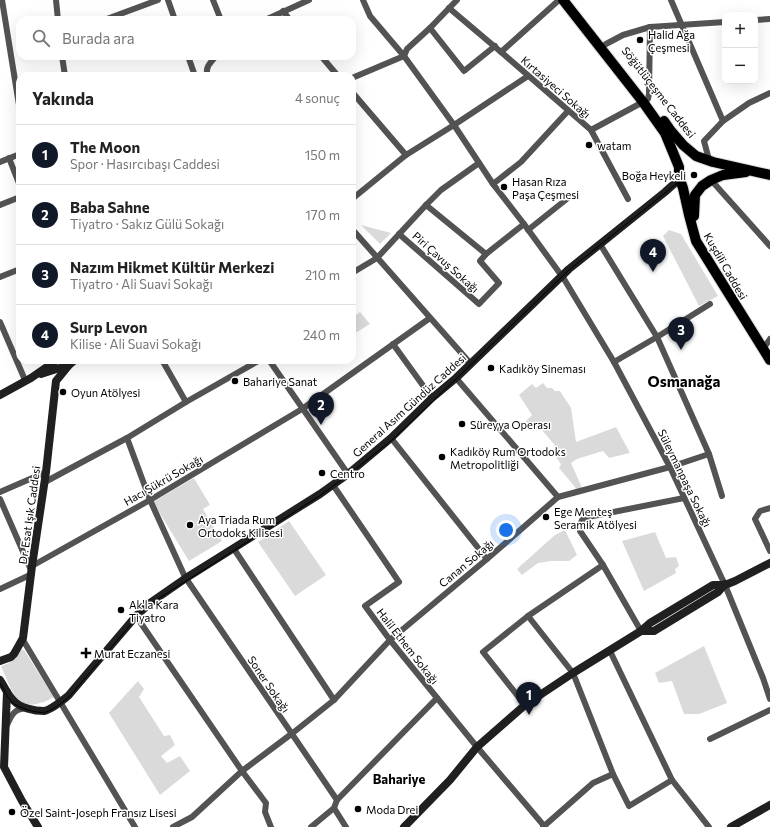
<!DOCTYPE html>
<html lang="tr">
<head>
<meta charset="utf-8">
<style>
	:root { --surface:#fff; --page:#f2f2f2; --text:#222; --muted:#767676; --line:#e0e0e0; --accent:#111827 }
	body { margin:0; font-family:Commissioner,sans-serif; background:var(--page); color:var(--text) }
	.controls { position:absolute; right:12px; top:12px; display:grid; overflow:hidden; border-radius:8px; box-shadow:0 4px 16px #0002 }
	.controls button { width:36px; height:36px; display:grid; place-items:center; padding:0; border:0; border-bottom:1px solid var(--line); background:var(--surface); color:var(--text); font:20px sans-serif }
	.you { position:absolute; left:506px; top:530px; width:14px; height:14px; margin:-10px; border:3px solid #fff; border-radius:50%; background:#1a73e8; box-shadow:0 0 0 6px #1a73e833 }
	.badge { display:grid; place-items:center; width:26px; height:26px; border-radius:50%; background:var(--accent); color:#fff; font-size:13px; font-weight:700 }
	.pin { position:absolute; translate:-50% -33px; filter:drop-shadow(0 1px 2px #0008) }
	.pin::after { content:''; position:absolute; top:21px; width:14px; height:12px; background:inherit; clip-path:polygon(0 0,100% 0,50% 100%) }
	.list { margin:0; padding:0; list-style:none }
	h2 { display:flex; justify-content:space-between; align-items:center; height:52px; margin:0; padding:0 16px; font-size:17px }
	h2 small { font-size:13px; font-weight:400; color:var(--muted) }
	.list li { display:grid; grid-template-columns:26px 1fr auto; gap:12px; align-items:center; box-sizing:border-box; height:60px; padding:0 16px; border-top:1px solid var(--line) }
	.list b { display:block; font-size:15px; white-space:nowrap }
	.list p { margin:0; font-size:13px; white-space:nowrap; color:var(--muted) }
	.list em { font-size:13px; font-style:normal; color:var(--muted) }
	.icon { flex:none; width:22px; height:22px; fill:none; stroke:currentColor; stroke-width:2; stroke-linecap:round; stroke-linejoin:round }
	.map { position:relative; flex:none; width:770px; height:827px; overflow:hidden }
	.search { position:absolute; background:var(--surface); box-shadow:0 4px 16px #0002; left:16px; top:16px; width:340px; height:44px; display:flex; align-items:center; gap:10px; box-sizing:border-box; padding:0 14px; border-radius:12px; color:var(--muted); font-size:15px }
	.panel { position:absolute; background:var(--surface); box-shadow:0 4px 16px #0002; left:16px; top:72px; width:340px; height:292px; border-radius:12px }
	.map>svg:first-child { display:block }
</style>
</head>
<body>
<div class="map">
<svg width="770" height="827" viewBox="0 0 770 827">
	<rect width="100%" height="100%" fill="#fff"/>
	<g fill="#dadada">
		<polygon points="361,225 391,233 380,244"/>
		<polygon points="669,230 681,234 718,296 699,306 663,236"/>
		<polygon points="360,312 370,324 352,335 352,318"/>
		<polygon points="543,383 547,388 552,388 555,391 560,391 571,408 576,442 616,427 630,453 609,458 603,451 577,459 571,463 583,490 576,492 575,487 559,468 561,464 554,454 557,452 554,444 540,428 534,431 526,421 532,415 519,395 532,384 536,388"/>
		<polygon points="194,478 210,505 203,509 222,541 189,561 153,502"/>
		<polygon points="289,521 326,575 295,596 258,542"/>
		<polygon points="565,530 577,555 569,561 551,561 538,563 522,575 517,569 555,535"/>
		<polygon points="655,532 666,558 676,557 679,566 675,569 676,573 644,591 622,541"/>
		<polygon points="704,646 727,703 699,714 684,714 672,681 659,683 655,673"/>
		<path d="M20,650H24L54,697C44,703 25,710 16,698C11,691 5,675 1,666L9,663Z"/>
		<polygon points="138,681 144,689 139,697 164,736 170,735 175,745 161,756 167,763 180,756 190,771 160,795 109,713"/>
	</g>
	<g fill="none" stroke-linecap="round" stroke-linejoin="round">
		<defs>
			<g id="primary">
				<polyline points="563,0 643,102 665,133 679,167 679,177 683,188 689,215 696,241 770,360"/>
				<polyline points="664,121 671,131 683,145 696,156 713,162 770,175"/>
				<polyline points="694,216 695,195 702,186 711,180 723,175 746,172"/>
			</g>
		</defs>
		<use href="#primary" stroke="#dbdbdb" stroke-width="12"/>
		<g stroke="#535353" stroke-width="6">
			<polyline points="2,0 20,111"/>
			<polyline points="56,0 58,20"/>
			<polyline points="168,0 175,20"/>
			<polyline points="213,0 221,20"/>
			<polyline points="363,0 370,16 404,56 454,125 493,184 524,224 564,279 614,362 670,467 725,585 763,678 770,699"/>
			<polyline points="671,0 723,121"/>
			<polyline points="449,8 501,52 591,130 628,199"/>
			<polyline points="283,11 290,20"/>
			<polyline points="104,20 158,0"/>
			<polyline points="265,20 309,0"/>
			<polyline points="755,20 770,19"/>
			<polyline points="430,28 464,71 495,46"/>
			<polyline points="606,44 623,35 650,27 725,22"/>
			<polyline points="501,52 559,0"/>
			<polyline points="62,56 65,76"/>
			<polyline points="188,56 195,76"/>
			<polyline points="321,56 338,76"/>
			<path d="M208,76C204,68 211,62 216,56"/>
			<polyline points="352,78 404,56 407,49 430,28 457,0"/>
			<polyline points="352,92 406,155"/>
			<polyline points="648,99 649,94 650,27"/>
			<polyline points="591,130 643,102"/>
			<polyline points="708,156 704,141 723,121 749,103 770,93"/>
			<polyline points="9,158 20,186"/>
			<polyline points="0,162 20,154"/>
			<polyline points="711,180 770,246"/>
			<polyline points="493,184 521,162 568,111"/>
			<polyline points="352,199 406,155 454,125 528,76"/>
			<polyline points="0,205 20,197"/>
			<polyline points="426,205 486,254"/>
			<polyline points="352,229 471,364"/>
			<polyline points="528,230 568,198"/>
			<polyline points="399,234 479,304 499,283 480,261 486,254 524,224"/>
			<polyline points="600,244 657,337 709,454 722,496"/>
			<polyline points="352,273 377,258 426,205 441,190 479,163"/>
			<polyline points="0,277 20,269"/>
			<polyline points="0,322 25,380"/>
			<polyline points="393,344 432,398"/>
			<polyline points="763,349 770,339"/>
			<polyline points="162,360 186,402"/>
			<polyline points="269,360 348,474"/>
			<polyline points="614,362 657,337 710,304"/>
			<polyline points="456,378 558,497"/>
			<polyline points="127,438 150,500 185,577 337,800"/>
			<polyline points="391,438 487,559"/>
			<polyline points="45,482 127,438 186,402 260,360"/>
			<polyline points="333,485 399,582 365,606 390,640 477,747 545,827"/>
			<polyline points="0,492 46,472"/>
			<polyline points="0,499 31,570"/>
			<polyline points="770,508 760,511 755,519 770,551"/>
			<polyline points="234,549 334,700"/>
			<polyline points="32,566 150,500 302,409 430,318"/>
			<polyline points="0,589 32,574"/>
			<polyline points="136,616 242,771 266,803 265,812 271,827"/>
			<polyline points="528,616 573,673 613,774 629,806 672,780"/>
			<polyline points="641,631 603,565 580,531 580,525 582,520 588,517 684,498"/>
			<polyline points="23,640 135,827"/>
			<polyline points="610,651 672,780 709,827"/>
			<polyline points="525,705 483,652 528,616 603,565"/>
			<path d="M7,725C12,714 14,709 27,708"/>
			<polyline points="710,739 770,710"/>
			<polyline points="334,808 346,827"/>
			<polyline points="173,827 192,817 242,771 294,732 334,700 390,640 487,559 558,497 670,467 709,454"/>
			<polyline points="311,827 334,808 337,800 437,698"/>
			<polyline points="543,827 593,783 613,774"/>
		</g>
		<g stroke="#202020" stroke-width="8">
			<polyline points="41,374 69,365 75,360"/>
			<polyline points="0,395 31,378 57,360"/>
			<polyline points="641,631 654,631 718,592 725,584"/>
			<polyline points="0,661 11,657 14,654 23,638 32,566 46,472 56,381 69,365"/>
			<path d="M0,680C5,687 7,695 14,701C20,708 35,711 44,711C51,710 63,700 68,696L136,616L150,603L186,578L320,494L348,474L391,438L432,398L456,378L569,269L665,192L675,183L679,177"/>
			<polyline points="7,692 4,767 22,801 38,827"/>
			<polyline points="404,827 450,780 477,747 525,705 573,673 641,631 650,623 713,585 725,585 735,581 770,563"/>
			<polyline points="731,827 770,805"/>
		</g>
		<use href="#primary" stroke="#000" stroke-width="10"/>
		<path stroke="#000" stroke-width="1" d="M0,683C4,689 6,696 11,701C17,708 38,714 46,712C55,709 63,702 70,696L137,617L150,604L321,495L348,475L392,440L457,378L569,270L676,184L681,177C682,144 636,91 615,65C598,43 581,22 564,0"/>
	</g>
	<g fill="#000" stroke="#fff" stroke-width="1.5">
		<circle cx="640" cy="40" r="4"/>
		<circle cx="589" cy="145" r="4"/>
		<circle cx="694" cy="175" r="4"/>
		<circle cx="504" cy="187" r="4"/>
		<circle cx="491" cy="368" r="4"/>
		<circle cx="235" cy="381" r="4"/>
		<circle cx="63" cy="392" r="4"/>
		<circle cx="462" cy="424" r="4"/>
		<circle cx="442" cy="457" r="4"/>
		<circle cx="322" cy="473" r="4"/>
		<circle cx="546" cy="517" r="4"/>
		<circle cx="190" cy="525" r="4"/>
		<circle cx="121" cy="610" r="4"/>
		<path d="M84 647h4v4h4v4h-4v4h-4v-4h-4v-4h4z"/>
		<circle cx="358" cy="809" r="4"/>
		<circle cx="12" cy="812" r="4"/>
	</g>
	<g text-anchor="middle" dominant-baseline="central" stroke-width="3" stroke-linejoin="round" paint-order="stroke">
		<g font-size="11" fill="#000" stroke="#fff" text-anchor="start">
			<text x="648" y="34">Halid Ağa<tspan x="648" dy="13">Çeşmesi</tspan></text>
			<text x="597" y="145">watam</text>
			<text x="686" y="175" text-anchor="end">Boğa Heykeli</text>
			<text x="512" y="181">Hasan Rıza<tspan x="512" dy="13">Paşa Çeşmesi</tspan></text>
			<text x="499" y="368">Kadıköy Sineması</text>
			<text x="243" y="381">Bahariye Sanat</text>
			<text x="71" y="392">Oyun Atölyesi</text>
			<text x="470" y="424">Süreyya Operası</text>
			<text x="450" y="451">Kadıköy Rum Ortodoks<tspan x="450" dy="13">Metropolitliği</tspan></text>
			<text x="330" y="473">Centro</text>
			<text x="554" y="511">Ege Menteş<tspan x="554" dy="13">Seramik Atölyesi</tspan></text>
			<text x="198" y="519">Aya Triada Rum<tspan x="198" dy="13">Ortodoks Kilisesi</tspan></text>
			<text x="129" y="604">Ak'la Kara<tspan x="129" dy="13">Tiyatro</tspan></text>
			<text x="94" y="653">Murat Eczanesi</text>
			<text x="366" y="809">Moda Drei</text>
			<text x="20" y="812">Özel Saint-Joseph Fransız Lisesi</text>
		</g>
		<g font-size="11" fill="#000" stroke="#fff">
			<text transform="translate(556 87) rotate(41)">Kırtasiyeci Sokağı</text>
			<text transform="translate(659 92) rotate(52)">Söğütlüçeşme Caddesi</text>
			<text transform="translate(446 262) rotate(42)">Piri Çavuş Sokağı</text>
			<text transform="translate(726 266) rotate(60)">Kuşdili Caddesi</text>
			<text transform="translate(409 405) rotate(-42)">General Asım Gündüz Caddesi</text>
			<text transform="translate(685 478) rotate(64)">Süleymanpaşa Sokağı</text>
			<text transform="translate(163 480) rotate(-30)">Hacı Şükrü Sokağı</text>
			<text transform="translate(29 515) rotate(-82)">Dr. Esat Işık Caddesi</text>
			<text transform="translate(466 563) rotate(-40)">Canan Sokağı</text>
			<text transform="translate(408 646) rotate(52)">Halil Ethem Sokağı</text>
			<text transform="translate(269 684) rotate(56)">Soner Sokağı</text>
		</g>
		<g font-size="13" font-weight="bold" fill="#000" stroke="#fff">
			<text x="399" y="779">Bahariye</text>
		</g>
		<g font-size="15" font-weight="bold" fill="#000" stroke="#fff">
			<text x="684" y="381">Osmanağa</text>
		</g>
	</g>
</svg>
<div class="controls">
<button>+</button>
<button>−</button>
</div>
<div class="you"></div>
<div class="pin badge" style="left:529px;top:715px">1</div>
<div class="pin badge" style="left:321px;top:425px">2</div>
<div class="pin badge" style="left:681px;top:350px">3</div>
<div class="pin badge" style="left:653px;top:272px">4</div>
<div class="search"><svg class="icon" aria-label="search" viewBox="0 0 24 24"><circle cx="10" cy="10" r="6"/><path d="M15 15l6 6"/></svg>Burada ara</div>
<section class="panel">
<h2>Yakında<small>4 sonuç</small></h2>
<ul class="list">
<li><span class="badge">1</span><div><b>The Moon</b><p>Spor · Hasırcıbaşı Caddesi</p></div><em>150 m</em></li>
<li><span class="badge">2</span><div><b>Baba Sahne</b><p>Tiyatro · Sakız Gülü Sokağı</p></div><em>170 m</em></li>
<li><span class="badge">3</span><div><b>Nazım Hikmet Kültür Merkezi</b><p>Tiyatro · Ali Suavi Sokağı</p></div><em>210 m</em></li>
<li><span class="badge">4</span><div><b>Surp Levon</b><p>Kilise · Ali Suavi Sokağı</p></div><em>240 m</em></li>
</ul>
</section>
</div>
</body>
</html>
